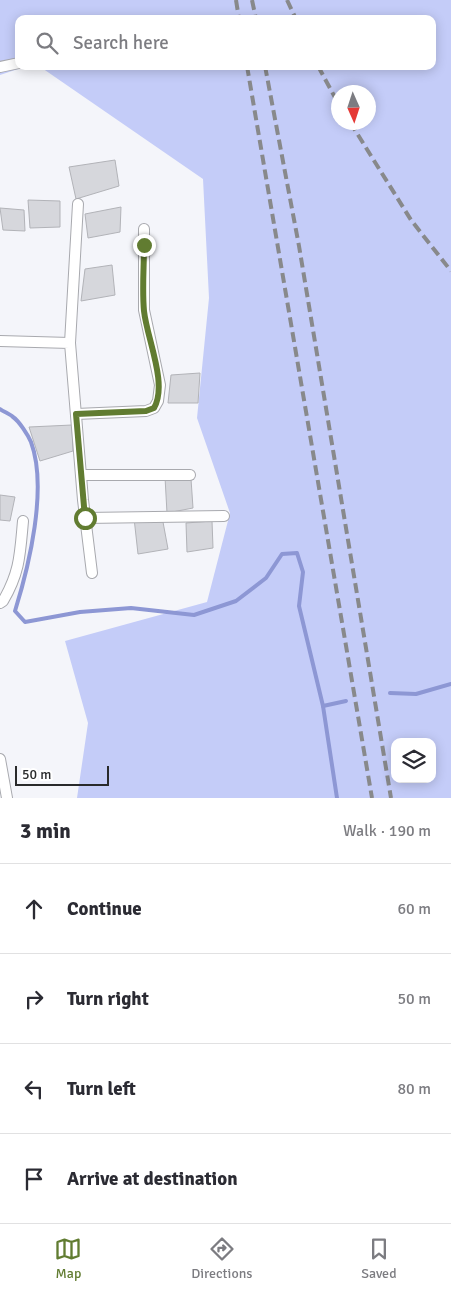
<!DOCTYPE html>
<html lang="en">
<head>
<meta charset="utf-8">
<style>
	:root { --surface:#fff; --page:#f7f7f7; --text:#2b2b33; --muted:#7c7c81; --line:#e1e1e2; --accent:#617c31 }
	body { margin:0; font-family:Signika,sans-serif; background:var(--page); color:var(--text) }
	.controls { position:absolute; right:15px; bottom:15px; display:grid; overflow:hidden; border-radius:10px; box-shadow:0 2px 12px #0003 }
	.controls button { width:45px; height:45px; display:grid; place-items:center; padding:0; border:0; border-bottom:1px solid var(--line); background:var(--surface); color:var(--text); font:25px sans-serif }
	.compass { position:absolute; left:331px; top:85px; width:45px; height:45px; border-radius:50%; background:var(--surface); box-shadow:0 2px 12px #0003; rotate:177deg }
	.scale { position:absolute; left:15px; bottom:12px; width:94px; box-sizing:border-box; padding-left:5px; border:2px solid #292a2b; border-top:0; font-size:14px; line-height:18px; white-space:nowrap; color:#292a2b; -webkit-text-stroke:4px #fff; paint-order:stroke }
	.stop { position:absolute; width:15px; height:15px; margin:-11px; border:4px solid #617c31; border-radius:50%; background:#fff }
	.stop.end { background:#617c31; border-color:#fff; box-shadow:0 1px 5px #0008 }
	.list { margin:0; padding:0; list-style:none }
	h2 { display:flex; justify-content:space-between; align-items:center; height:65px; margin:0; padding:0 20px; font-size:21px }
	h2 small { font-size:16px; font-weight:400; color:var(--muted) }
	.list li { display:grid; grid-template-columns:32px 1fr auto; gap:15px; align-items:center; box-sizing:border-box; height:90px; padding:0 20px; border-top:1px solid var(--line) }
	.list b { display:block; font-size:19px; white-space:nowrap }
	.list em { font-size:16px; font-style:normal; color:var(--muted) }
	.icon { flex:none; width:28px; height:28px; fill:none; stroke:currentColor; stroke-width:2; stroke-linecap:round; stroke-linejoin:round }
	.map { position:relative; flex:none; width:451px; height:798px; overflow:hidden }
	.search { position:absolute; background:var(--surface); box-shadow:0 2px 12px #0003; left:15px; right:15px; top:15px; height:55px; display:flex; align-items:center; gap:12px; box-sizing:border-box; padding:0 18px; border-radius:10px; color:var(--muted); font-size:19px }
	.sheet { height:425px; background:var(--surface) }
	nav { display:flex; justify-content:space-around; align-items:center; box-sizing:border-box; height:70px; border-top:1px solid var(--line); background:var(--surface); font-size:14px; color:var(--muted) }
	nav a { display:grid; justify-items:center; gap:2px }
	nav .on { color:var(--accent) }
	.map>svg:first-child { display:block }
</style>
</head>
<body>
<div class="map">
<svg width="451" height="798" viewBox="0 0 451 798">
	<rect width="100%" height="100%" fill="#f4f5fa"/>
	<path fill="#c4ccf8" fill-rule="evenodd" d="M0,0H451V798H77L88,723L65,641L207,602L230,513L197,418L209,298L203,179L39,66H432V19H19V66H27L0,75ZM338,92H368V122H338ZM395,742H432V779H395Z"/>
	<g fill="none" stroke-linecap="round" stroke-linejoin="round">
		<g stroke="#8d97d4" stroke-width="4">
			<path d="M0,409C4,412 10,414 13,417C19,421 28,435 31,442C48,488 29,566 15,611L25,622L80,612L131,608L194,615L236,601L266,578L282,554L297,553L303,572L299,606L323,706L337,798"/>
			<polyline points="390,693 416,694 451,684"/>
			<polyline points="323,706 346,701"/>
		</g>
	</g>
	<g fill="#d6d7dc" stroke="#b2b3b8">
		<polygon points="115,160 119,186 76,199 69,167"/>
		<polygon points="28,200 60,201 60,227 30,228"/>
		<polygon points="121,207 120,232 88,238 85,214"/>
		<polygon points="0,208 24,210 25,231 3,230"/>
		<polygon points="112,265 115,295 81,301 85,269"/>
		<polygon points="200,373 198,403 168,403 171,375"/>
		<polygon points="72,425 73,451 40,461 29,427"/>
		<polygon points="165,477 191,479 193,508 167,513"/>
		<polygon points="0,495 15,497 10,521 0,520"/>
		<polygon points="134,518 163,522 168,549 138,554"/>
		<polygon points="212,521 213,548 187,552 186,523"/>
	</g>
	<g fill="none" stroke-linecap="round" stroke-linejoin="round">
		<defs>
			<g id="minor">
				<polyline points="0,67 19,63"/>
				<polyline points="0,341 70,343 83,500 92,573"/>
				<polyline points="70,343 78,204"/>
				<polyline points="76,414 146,411 154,408 158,401 160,385 144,310 144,229"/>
				<polyline points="81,475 190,475"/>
				<polyline points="85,518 224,516"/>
				<path d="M0,603L3,601C20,572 20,554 23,521"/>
				<polyline points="0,759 7,798"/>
			</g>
		</defs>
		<use href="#minor" stroke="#a8a9ae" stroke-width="12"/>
		<use href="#minor" stroke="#fff" stroke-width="10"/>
		<g stroke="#88898b" stroke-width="4" stroke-dasharray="10 5" stroke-linecap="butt">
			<polyline points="236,0 239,19"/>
			<polyline points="252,0 256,19"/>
			<polyline points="287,0 296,19"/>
			<polyline points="247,66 372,798"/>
			<polyline points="265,66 299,246 391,798"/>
			<polyline points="318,66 338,103"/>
			<polyline points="350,122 411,220 451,271"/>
		</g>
	</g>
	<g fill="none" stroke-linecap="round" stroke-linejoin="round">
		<path stroke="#617c31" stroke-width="6" d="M85,518L76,414L146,411L154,408C168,384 147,339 144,311C142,290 144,267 144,245"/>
	</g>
</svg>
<div class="controls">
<button><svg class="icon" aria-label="layers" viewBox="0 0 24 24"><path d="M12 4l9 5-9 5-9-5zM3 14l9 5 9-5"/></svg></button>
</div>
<svg class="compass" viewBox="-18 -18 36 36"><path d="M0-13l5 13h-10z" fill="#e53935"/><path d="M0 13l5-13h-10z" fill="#7c7c81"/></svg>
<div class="scale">50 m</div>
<div class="stop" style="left:85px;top:518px"></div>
<div class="stop end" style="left:144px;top:245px"></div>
<div class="search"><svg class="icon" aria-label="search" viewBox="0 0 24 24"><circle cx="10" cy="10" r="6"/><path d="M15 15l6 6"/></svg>Search here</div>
</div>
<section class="sheet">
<h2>3 min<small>Walk · 190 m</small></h2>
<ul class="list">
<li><svg class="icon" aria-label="ahead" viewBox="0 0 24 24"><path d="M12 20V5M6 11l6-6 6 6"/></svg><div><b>Continue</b></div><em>60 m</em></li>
<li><svg class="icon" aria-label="right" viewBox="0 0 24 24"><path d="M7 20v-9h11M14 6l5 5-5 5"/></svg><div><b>Turn right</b></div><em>50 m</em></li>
<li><svg class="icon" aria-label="left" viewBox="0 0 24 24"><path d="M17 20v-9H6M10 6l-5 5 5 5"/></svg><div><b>Turn left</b></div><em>80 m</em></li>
<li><svg class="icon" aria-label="arrive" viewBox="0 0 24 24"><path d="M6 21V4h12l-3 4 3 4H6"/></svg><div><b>Arrive at destination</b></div></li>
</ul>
</section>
<nav>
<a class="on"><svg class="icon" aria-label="map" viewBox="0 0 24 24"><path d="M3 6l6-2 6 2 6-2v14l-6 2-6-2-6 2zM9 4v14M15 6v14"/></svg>Map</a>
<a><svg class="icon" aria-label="directions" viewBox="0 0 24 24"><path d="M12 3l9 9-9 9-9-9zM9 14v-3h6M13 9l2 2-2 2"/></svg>Directions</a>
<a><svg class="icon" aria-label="saved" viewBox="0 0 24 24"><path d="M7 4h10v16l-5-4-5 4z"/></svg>Saved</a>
</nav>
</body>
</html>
